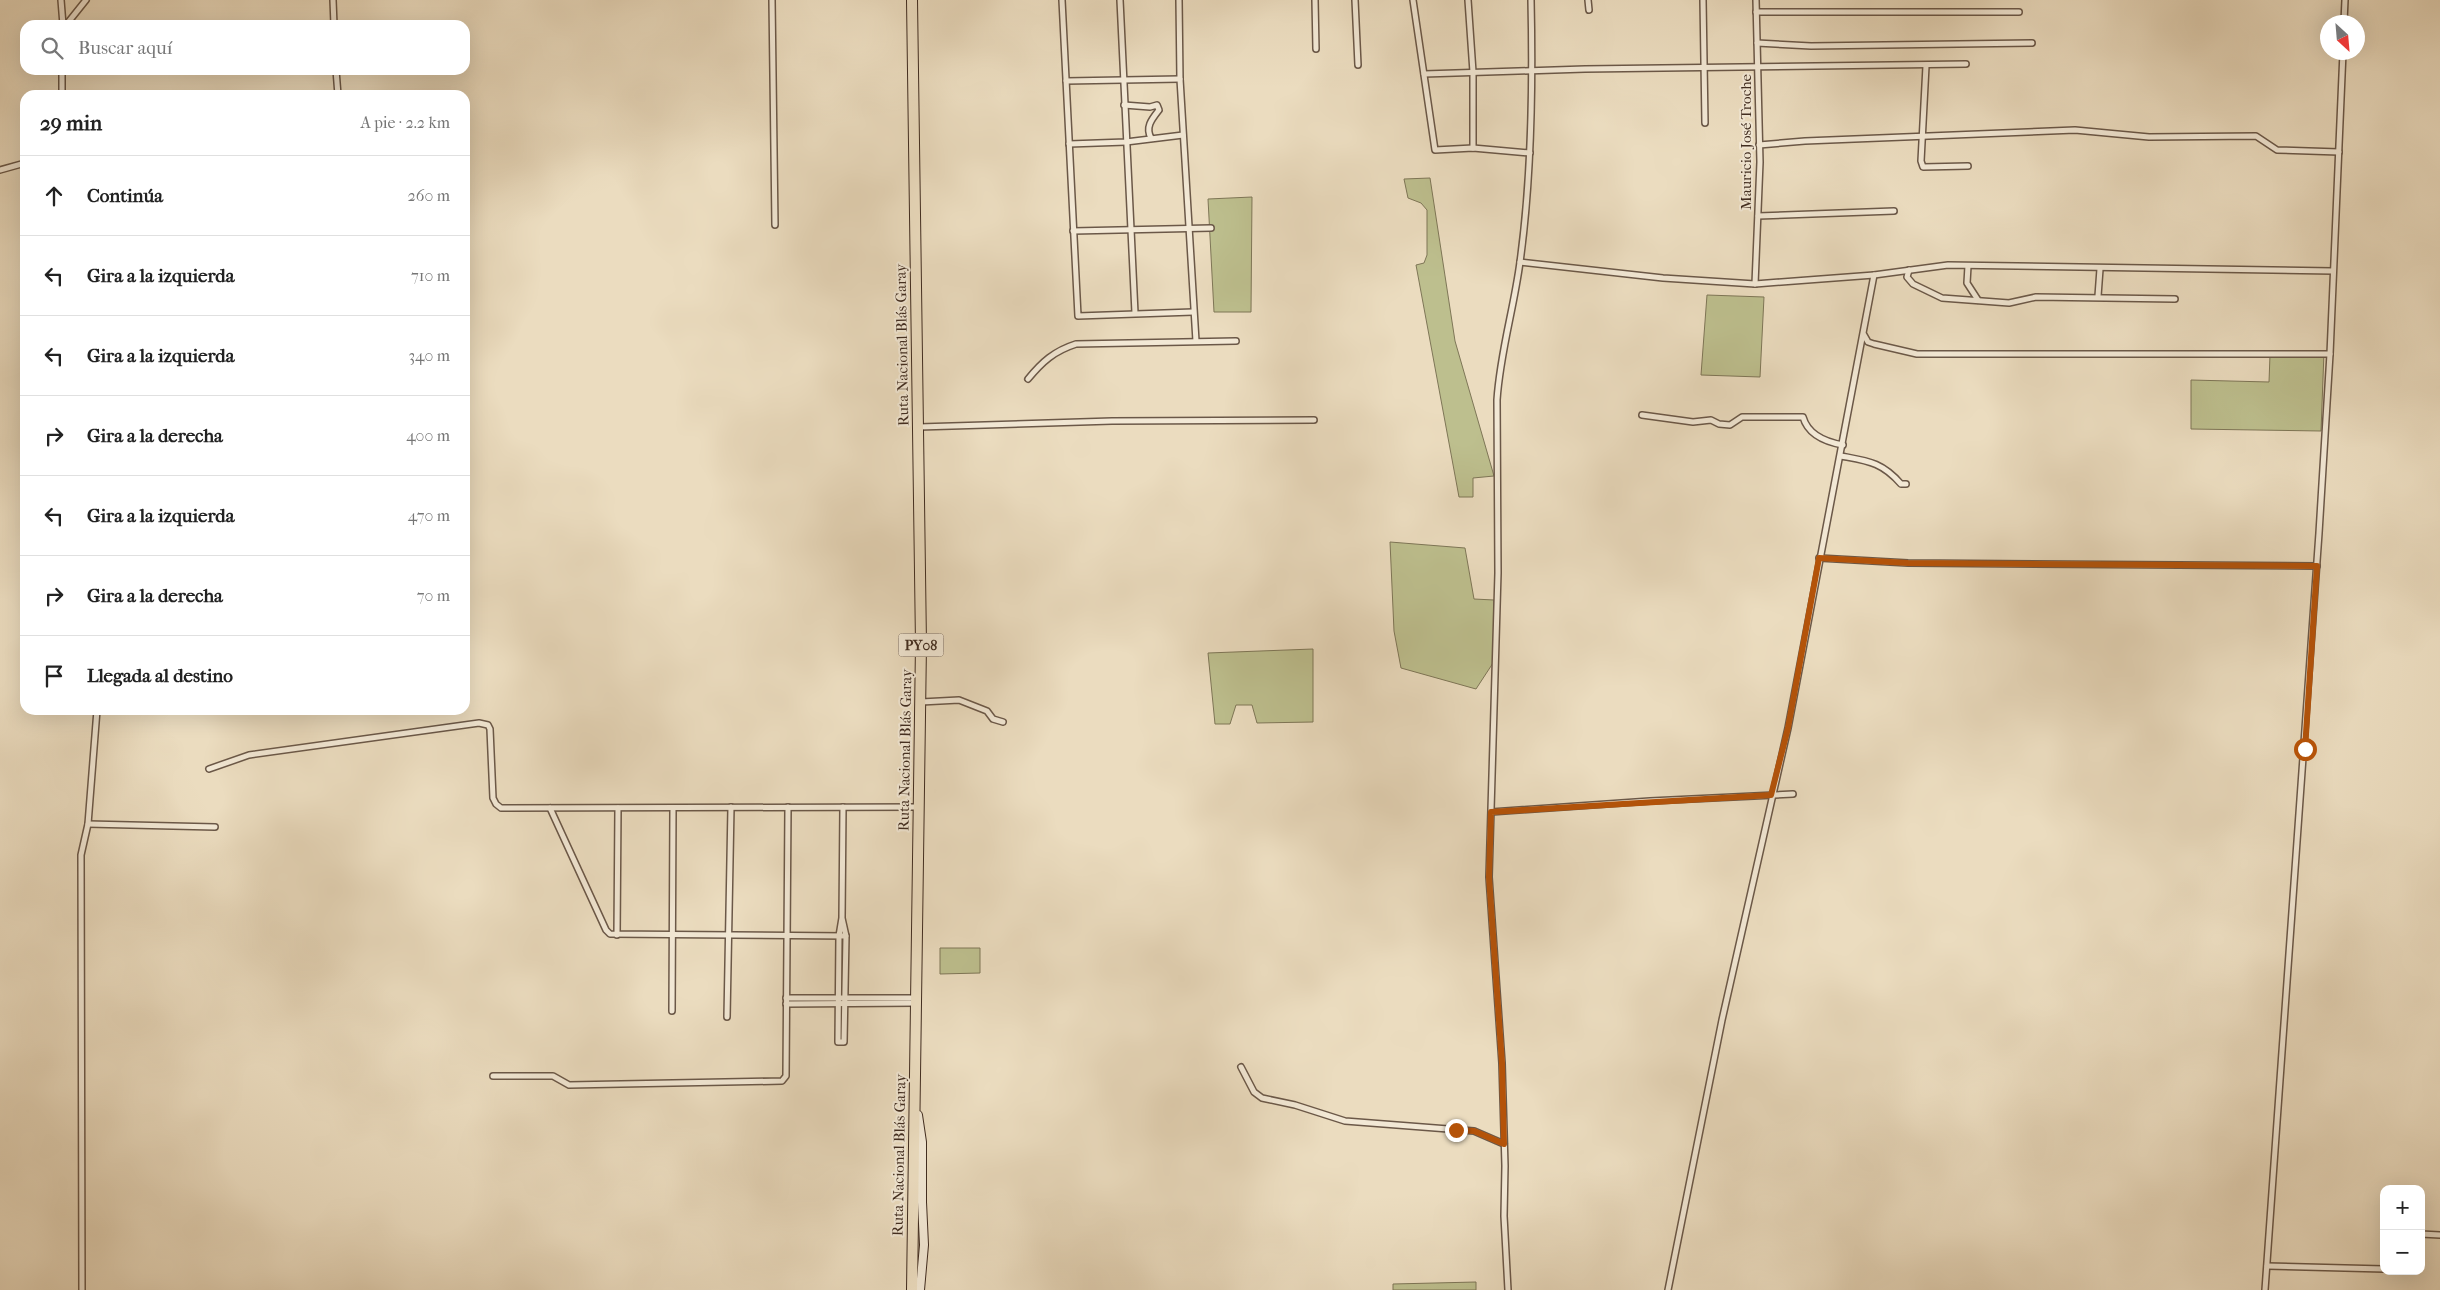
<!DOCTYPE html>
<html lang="es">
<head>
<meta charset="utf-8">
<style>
	:root { --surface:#fff; --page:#f6f6f6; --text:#222; --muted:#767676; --line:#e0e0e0 }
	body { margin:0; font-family:"IM FELL French Canon",serif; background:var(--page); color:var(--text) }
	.controls { position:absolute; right:15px; bottom:15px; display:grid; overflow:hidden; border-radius:10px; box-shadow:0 5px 20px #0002 }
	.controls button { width:45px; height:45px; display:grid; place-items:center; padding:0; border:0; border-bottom:1px solid var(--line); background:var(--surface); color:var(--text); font:25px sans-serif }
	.compass { position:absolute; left:2320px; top:15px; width:45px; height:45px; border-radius:50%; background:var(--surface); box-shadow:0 5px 20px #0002; rotate:154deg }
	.stop { position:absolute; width:15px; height:15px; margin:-11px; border:4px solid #b45309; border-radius:50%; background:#fff }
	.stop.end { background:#b45309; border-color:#fff; box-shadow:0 1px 5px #0008 }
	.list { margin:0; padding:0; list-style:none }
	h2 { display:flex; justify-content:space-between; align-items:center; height:65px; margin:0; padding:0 20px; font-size:21px }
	h2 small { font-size:16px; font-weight:400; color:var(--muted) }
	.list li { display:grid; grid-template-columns:32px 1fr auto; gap:15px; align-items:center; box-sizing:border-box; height:80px; padding:0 20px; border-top:1px solid var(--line) }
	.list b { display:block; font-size:19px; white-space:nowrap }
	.list em { font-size:16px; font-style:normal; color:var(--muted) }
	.icon { flex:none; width:28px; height:28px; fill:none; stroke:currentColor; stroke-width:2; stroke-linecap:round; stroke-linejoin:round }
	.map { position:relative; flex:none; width:2440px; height:1290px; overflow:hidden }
	.search { position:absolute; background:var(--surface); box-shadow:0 5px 20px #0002; left:20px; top:20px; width:450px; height:55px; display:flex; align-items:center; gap:12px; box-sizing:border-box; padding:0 18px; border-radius:15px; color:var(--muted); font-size:19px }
	.panel { position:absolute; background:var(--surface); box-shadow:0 5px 20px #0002; left:20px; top:90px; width:450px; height:625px; border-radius:15px }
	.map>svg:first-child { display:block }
</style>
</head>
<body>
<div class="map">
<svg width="2440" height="1290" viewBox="0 0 2440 1290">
	<rect width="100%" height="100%" fill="#ebdcbf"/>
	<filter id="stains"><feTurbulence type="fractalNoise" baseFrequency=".004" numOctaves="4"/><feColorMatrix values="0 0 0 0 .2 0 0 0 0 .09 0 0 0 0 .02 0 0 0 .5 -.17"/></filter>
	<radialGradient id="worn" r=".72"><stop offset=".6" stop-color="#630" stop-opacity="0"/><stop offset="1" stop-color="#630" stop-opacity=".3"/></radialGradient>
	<g fill="#bdbf8e" stroke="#7e7657">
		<polygon points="1430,178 1455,341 1494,476 1473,478 1473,497 1459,497 1416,265 1424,263 1427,255 1427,210 1421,203 1408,198 1404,179"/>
		<polygon points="1252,197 1251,312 1214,312 1208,199"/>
		<polygon points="1707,295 1764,297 1760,377 1701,375"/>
		<polygon points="2324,352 2321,431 2191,429 2191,380 2269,382 2270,355"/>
		<polygon points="1390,542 1465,548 1474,599 1494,600 1493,663 1476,689 1401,668 1394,631"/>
		<polygon points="1313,649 1313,722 1257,723 1252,705 1236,705 1230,724 1215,724 1208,653"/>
		<polygon points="940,948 980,948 980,973 940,974"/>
		<polygon points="1476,1282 1476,1290 1393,1290 1393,1284"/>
	</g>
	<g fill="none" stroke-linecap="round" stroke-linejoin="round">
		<defs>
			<g id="street">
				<polyline points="61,0 63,25"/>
				<polyline points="333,0 334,25"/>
				<polyline points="772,0 775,225"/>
				<polyline points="1062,0 1078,316 1193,312"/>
				<polyline points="1120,0 1135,313"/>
				<polyline points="1179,0 1180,79 1196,341"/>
				<polyline points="1315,0 1316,49"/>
				<polyline points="1355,0 1358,65"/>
				<polyline points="1413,0 1435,150 1473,148 1530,153"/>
				<polyline points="1468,0 1473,72 1473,148"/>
				<polyline points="1588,0 1589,10"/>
				<polyline points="1703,0 1705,123"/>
				<polyline points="1756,12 2019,12"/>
				<polyline points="2344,22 2345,0"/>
				<polyline points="66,25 86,0"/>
				<polyline points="1757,43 1811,46 2032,43"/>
				<polyline points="1926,66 1921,161 1923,167 1968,166"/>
				<polyline points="336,70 338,95"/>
				<polyline points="1424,74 1585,69 1966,64"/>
				<polyline points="1066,81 1180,79"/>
				<polyline points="62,95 62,70"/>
				<path d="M1124,105L1150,107L1157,105L1159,110C1152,119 1145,127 1151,138"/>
				<polyline points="1069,144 1126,142 1183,135"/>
				<polyline points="1759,145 1805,141 2075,130 2149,137 2256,136 2277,150 2339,152"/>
				<polyline points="0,170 25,163"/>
				<polyline points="1758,216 1894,211"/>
				<polyline points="1073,231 1211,228"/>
				<polyline points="1520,262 1663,278 1755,284 1874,275 1788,728 1722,1020 1668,1290"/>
				<polyline points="1968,266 1967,283 1978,300"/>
				<polyline points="1909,270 1907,277 1913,284 1942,298 2009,303 2036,297 2175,299"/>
				<polyline points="1874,275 1948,265 2333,271"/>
				<polyline points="1755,284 1760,162 1756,0"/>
				<polyline points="2098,296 2100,269"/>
				<polyline points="1864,335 1868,342 1874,344 1917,354 2330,354"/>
				<path d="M1028,379C1042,362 1054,351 1076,344L1236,341"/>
				<path d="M1642,415L1693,422L1711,420L1719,424L1730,425L1742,417H1803C1808,435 1826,442 1843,445"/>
				<polyline points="919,427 1112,421 1314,420"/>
				<path d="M1841,456C1868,461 1882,462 1901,484H1906"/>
				<polyline points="1819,558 1908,563 2317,566"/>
				<polyline points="921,702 959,700 987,711 993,719 1003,722"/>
				<polyline points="209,769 249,755 479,723 488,725 490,729 493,798 496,804 501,808 919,807"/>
				<polyline points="550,808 606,930 610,934 846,936"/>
				<polyline points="1491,812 1650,801 1793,794"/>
				<polyline points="88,824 215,827"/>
				<polyline points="842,918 846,936 844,1042 838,1042 839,936 842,918 843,807"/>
				<polyline points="617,935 618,808"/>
				<polyline points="786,998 916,998"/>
				<polyline points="786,1004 916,1003"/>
				<polyline points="672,1011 673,808"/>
				<polyline points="727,1017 731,807"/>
				<polyline points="1241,1067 1254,1092 1262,1098 1295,1105 1345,1121 1474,1131 1504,1144"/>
				<polyline points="493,1076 553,1076 569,1085 782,1081 786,1076 788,807"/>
				<polyline points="2421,1234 2440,1235"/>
				<polyline points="2267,1266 2384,1269"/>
				<polyline points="82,1290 81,855 88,824 97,710"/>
				<path d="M1508,1290L1504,1216L1505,1166L1502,1063L1489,877L1498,573L1497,400C1500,353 1514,308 1520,262C1532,175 1533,87 1531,0"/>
				<polyline points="2265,1290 2319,533 2330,354 2343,52"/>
			</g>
			<polyline id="secondary" points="918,1115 922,1142 922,1202 924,1245 920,1290"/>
			<polyline id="highway" points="912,1290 921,644 912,0"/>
		</defs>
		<use href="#street" stroke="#6b5848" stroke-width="8"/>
		<use href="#secondary" stroke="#402c20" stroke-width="10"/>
		<use href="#highway" stroke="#402c20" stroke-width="12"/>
		<use href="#street" stroke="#f2e8d5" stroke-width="5"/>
		<use href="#secondary" stroke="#f2e8d5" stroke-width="8"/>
		<use href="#highway" stroke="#ebdcbf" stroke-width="10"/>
	</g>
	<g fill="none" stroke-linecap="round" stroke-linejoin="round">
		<polyline stroke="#b45309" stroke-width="6" points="1456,1130 1474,1131 1504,1144 1502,1063 1489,877 1491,812 1771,795 1788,728 1819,558 1908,563 2317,566 2305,749"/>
	</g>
	<g text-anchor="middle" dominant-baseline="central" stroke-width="4" stroke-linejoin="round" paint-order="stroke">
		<rect fill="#f2e8d5" stroke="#756456" stroke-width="1" x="898.5" y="633.5" width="45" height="23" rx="4"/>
		<g font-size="14" font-weight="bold" fill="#402c20">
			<text x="921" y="645">PY08</text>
		</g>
		<g font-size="15" fill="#402c20" stroke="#f2e8d5">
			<text transform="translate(1746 142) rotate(-90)">Mauricio José Troche</text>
			<text transform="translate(902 345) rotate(-91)">Ruta Nacional Blás Garay</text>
			<text transform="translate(905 750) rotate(-89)">Ruta Nacional Blás Garay</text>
			<text transform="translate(899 1155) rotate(-89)">Ruta Nacional Blás Garay</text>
		</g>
	</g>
	<rect width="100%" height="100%" filter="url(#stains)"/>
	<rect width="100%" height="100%" fill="url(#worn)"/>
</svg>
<div class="controls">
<button>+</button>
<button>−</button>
</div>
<svg class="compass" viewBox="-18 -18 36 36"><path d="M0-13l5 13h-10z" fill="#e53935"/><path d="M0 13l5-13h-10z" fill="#767676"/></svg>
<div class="stop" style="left:2305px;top:749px"></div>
<div class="stop end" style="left:1456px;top:1130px"></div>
<div class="search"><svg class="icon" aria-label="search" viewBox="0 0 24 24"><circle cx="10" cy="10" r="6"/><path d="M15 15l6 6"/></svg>Buscar aquí</div>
<section class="panel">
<h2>29 min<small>A pie · 2.2 km</small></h2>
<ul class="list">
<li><svg class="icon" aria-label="ahead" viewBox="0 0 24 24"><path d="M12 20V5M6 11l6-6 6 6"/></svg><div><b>Continúa</b></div><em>260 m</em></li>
<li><svg class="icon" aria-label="left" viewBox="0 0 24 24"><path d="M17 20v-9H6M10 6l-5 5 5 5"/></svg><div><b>Gira a la izquierda</b></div><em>710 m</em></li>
<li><svg class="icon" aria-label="left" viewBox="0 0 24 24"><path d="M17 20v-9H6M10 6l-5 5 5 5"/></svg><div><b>Gira a la izquierda</b></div><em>340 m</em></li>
<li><svg class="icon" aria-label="right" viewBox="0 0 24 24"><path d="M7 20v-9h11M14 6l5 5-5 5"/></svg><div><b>Gira a la derecha</b></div><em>400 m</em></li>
<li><svg class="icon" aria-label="left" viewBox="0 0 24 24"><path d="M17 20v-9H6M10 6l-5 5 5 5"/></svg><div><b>Gira a la izquierda</b></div><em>470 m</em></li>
<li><svg class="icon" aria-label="right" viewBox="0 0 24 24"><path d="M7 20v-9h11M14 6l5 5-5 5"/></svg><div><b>Gira a la derecha</b></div><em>70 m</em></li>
<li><svg class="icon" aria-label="arrive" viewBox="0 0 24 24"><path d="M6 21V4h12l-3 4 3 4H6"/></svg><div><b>Llegada al destino</b></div></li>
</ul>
</section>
</div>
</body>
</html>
